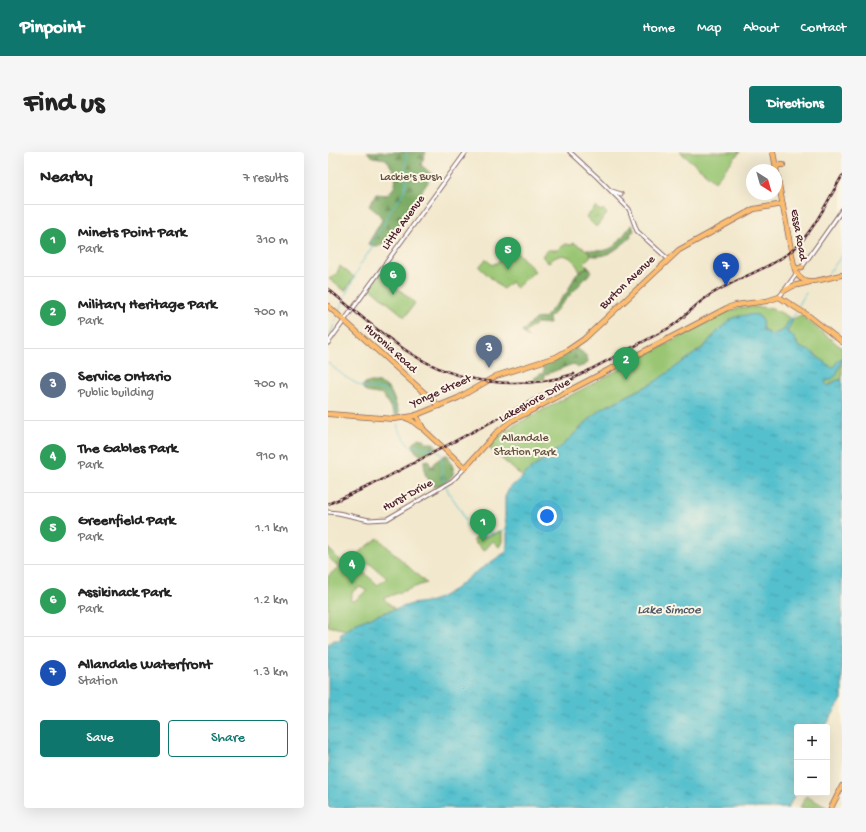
<!DOCTYPE html>
<html lang="en">
<head>
<meta charset="utf-8">
<style>
	:root { --surface:#fff; --page:#f6f6f6; --text:#222; --muted:#767676; --line:#e0e0e0; --accent:#0f766e }
	body { margin:0; font-family:"Gochi Hand",sans-serif; background:var(--page); color:var(--text) }
	.controls { position:absolute; right:12px; bottom:12px; display:grid; overflow:hidden; border-radius:4px; box-shadow:0 4px 16px #0002 }
	.controls button { width:36px; height:36px; display:grid; place-items:center; padding:0; border:0; border-bottom:1px solid var(--line); background:var(--surface); color:var(--text); font:20px sans-serif }
	.compass { position:absolute; left:418px; top:12px; width:36px; height:36px; border-radius:50%; background:var(--surface); box-shadow:0 4px 16px #0002; rotate:143deg }
	.you { position:absolute; left:219px; top:364px; width:14px; height:14px; margin:-10px; border:3px solid #fff; border-radius:50%; background:#1a73e8; box-shadow:0 0 0 6px #1a73e833 }
	.badge { display:grid; place-items:center; width:26px; height:26px; border-radius:50%; background:var(--accent); color:#fff; font-size:13px; font-weight:700 }
	.pin { position:absolute; translate:-50% -33px; filter:drop-shadow(0 1px 2px #0008) }
	.pin::after { content:''; position:absolute; top:21px; width:14px; height:12px; background:inherit; clip-path:polygon(0 0,100% 0,50% 100%) }
	.list { margin:0; padding:0; list-style:none }
	h2 { display:flex; justify-content:space-between; align-items:center; height:52px; margin:0; padding:0 16px; font-size:17px }
	h2 small { font-size:13px; font-weight:400; color:var(--muted) }
	.list li { display:grid; grid-template-columns:26px 1fr auto; gap:12px; align-items:center; box-sizing:border-box; height:72px; padding:0 16px; border-top:1px solid var(--line) }
	.list b { display:block; font-size:15px; white-space:nowrap }
	.list p { margin:0; font-size:13px; white-space:nowrap; color:var(--muted) }
	.list em { font-size:13px; font-style:normal; color:var(--muted) }
	.actions { display:flex; gap:8px; padding:12px 16px }
	.actions a { flex:1; padding:9px 0; border:1px solid var(--accent); border-radius:4px; text-align:center; font-size:14px; color:var(--accent) }
	.actions .main { background:var(--accent); color:#fff }
	.map { position:relative; flex:none; width:514px; height:656px; overflow:hidden; border-radius:4px }
	header { display:flex; align-items:center; gap:24px; box-sizing:border-box; height:56px; padding:0 20px; background:var(--accent); color:#fff }
	header strong { font-size:19px }
	nav { display:flex; gap:22px; margin-inline-start:auto; font-size:14px }
	.intro { display:flex; align-items:center; justify-content:space-between; box-sizing:border-box; height:96px; padding:0 24px }
	h1 { margin:0; font-size:28px }
	.button { padding:10px 18px; border-radius:4px; background:var(--accent); color:#fff; font-size:14px; font-weight:700 }
	main { display:flex; gap:24px; padding:0 24px }
	aside { flex:1; background:var(--surface); border-radius:4px; box-shadow:0 4px 16px #0002 }
	.map>svg:first-child { display:block }
</style>
</head>
<body>
<header>
<strong>Pinpoint</strong>
<nav><a>Home</a><a>Map</a><a>About</a><a>Contact</a></nav>
</header>
<div class="intro"><h1>Find us</h1><a class="button">Directions</a></div>
<main>
<aside>
<h2>Nearby<small>7 results</small></h2>
<ul class="list">
<li><span class="badge" style="background:#2e9e5b">1</span><div><b>Minets Point Park</b><p>Park</p></div><em>310 m</em></li>
<li><span class="badge" style="background:#2e9e5b">2</span><div><b>Military Heritage Park</b><p>Park</p></div><em>700 m</em></li>
<li><span class="badge" style="background:#5c6f8a">3</span><div><b>Service Ontario</b><p>Public building</p></div><em>700 m</em></li>
<li><span class="badge" style="background:#2e9e5b">4</span><div><b>The Gables Park</b><p>Park</p></div><em>910 m</em></li>
<li><span class="badge" style="background:#2e9e5b">5</span><div><b>Greenfield Park</b><p>Park</p></div><em>1.1 km</em></li>
<li><span class="badge" style="background:#2e9e5b">6</span><div><b>Assikinack Park</b><p>Park</p></div><em>1.2 km</em></li>
<li><span class="badge" style="background:#1a4fb4">7</span><div><b>Allandale Waterfront</b><p>Station</p></div><em>1.3 km</em></li>
</ul>
<div class="actions"><a class="main">Save</a><a>Share</a></div>
</aside>
<div class="map">
<svg width="514" height="656" viewBox="0 0 514 656">
	<defs>
		<pattern id="grass-tufts" width="24" height="20" patternUnits="userSpaceOnUse"><rect width="24" height="20" fill="#9ac673"/><path d="M3 7l-1-3M5 7V3M7 7l1-3M15 17l-1-3M17 17v-4M19 17l1-3" fill="none" stroke="#80a05f"/></pattern>
		<pattern id="forest-firs" width="22" height="20" patternUnits="userSpaceOnUse"><rect width="22" height="20" fill="#7bab65"/><path d="M5 1l3.5 6h-7zM16 11l3.5 6h-7z" fill="#678b53"/></pattern>
		<pattern id="water-ripples" width="26" height="14" patternUnits="userSpaceOnUse"><rect width="26" height="14" fill="#54c0cd"/><path d="M2 4q2-2 4 0t4 0M15 11q2-2 4 0t4 0" fill="none" stroke="#489ba7"/></pattern>
	</defs>
	<rect width="100%" height="100%" fill="#fcf5e5"/>
	<filter id="ink" filterUnits="userSpaceOnUse"><feTurbulence type="fractalNoise" baseFrequency=".025" numOctaves="2"/><feDisplacementMap in="SourceGraphic" scale="8" xChannelSelector="R" yChannelSelector="G"/><feConvolveMatrix kernelMatrix="1 2 1 2 8 2 1 2 1" color-interpolation-filters="sRGB"/></filter>
	<filter id="wash" filterUnits="userSpaceOnUse"><feTurbulence type="fractalNoise" baseFrequency=".012" numOctaves="4" result="noise"/><feDisplacementMap in="SourceGraphic" scale="16" xChannelSelector="R" yChannelSelector="G"/><feGaussianBlur stdDeviation="0.9" result="paint"/><feColorMatrix in="noise" values="0 0 0 0 0 0 0 0 0 0 0 0 0 0 0 0 0 1.4 0 .05"/><feComposite in="paint" operator="in"/></filter>
	<g filter="url(#wash)">
		<rect width="100%" height="100%" fill="#f2e8cd"/>
		<polygon fill="url(#grass-tufts)" stroke="#72724f" points="268,55 273,59 275,57 279,62 268,75 258,65"/>
		<g fill="url(#forest-firs)" stroke="#626548">
			<path d="M39,0H98L93,13L105,23L80,59L67,81L61,87L50,95L40,92L54,68L51,62L41,54L48,42L59,43C61,40 65,38 66,35C71,26 63,14 58,7L45,5Z"/>
			<path d="M304,72L306,79L302,82L303,85C283,103 270,112 245,95C257,97 276,103 286,94C293,88 298,79 304,72Z"/>
			<polygon points="259,114 264,119 221,166 222,172 209,171 197,181 200,186 194,180 207,167 216,166 240,139 248,122 252,120"/>
			<path d="M248,196C254,200 260,203 260,210L257,213L249,216L245,212L216,223L217,227L205,229V227L216,220L214,212L229,207Z"/>
			<path d="M43,230C64,230 65,245 71,262L67,263L55,243L38,240L34,235L36,232Z"/>
			<polygon points="91,286 96,288 98,291 106,291 110,296 93,304 87,299 85,292"/>
			<path d="M117,303H120C127,321 130,321 114,333H111L106,336L97,322L96,309L101,308L102,314H105L107,310Z"/>
		</g>
		<g fill="#9ac673" stroke="#72724f" fill-rule="evenodd">
			<polygon points="352,0 412,0 387,29"/>
			<path d="M246,91L259,98L263,104L256,110L259,114L252,120C245,104 235,97 220,111L214,104L219,98H229L238,92L243,93Z"/>
			<polygon points="187,98 207,119 188,136 183,130 175,137 151,115 158,107 164,113 180,105"/>
			<polygon points="12,114 26,125 17,139 1,127 8,123"/>
			<polygon points="52,121 87,151 77,165 42,136"/>
			<path d="M415,155C437,155 443,154 462,166L456,178L443,183L435,178L433,170L435,169L430,163L411,164L404,167L386,183L376,195L372,197L354,212L325,231L271,258L233,295L200,319L195,325L161,296L172,283L185,274L399,160Z"/>
			<polygon points="473,163 514,196 514,227 503,231 501,234 498,233 497,231 498,229 502,228 501,214 487,202 471,195 469,193 469,190 459,180 465,167"/>
			<polygon points="174,379 174,390 171,395 165,389 156,399 145,389 150,384 155,386"/>
			<path d="M50,386L98,431L59,445L56,446L57,448L67,457L29,471L19,478L0,474V424L11,415L0,405V396L16,412ZM41,411L59,426L50,433L33,418ZM32,435L39,439L26,449L22,448L25,439Z"/>
			<polygon points="478,644 500,656 472,656"/>
		</g>
		<path fill="url(#water-ripples)" stroke="#4f707c" d="M420,163C431,162 430,162 435,170H434L435,178L443,183L456,178L462,166L465,167L459,180L465,184L471,195L482,199L503,215H506L510,208L514,206C514,212 509,216 509,223L502,228L498,229L497,231L499,233L501,234L507,229L514,227V547L497,575H469V639L460,656H0V492L6,488H14L12,483L29,471L46,464L84,452L104,449L113,445L127,437L145,422L178,400L179,395V377L177,366V345L182,335L191,329L200,319L233,295L271,258L325,231L376,195L383,186H385L386,183C399,171 401,164 420,163Z"/>
		<g fill="none" stroke-linecap="round" stroke-linejoin="round">
			<g stroke="#54c0cd" stroke-width="1">
				<path d="M32,113L44,95L45,87C54,79 57,68 63,58C69,49 77,42 78,31C79,21 76,10 79,0"/>
				<polyline points="501,120 514,104"/>
				<polyline points="15,148 31,116"/>
				<polyline points="471,153 478,141"/>
				<polyline points="11,160 14,150"/>
				<polyline points="463,167 468,161"/>
				<polyline points="0,182 4,179 9,164"/>
				<polyline points="0,211 16,224 34,235 58,238 69,263"/>
				<polyline points="69,272 71,279 82,294 89,294 108,298"/>
				<polyline points="110,299 114,304 114,321 117,330"/>
				<polyline points="118,334 121,341 133,358 137,369"/>
				<polyline points="138,372 141,378"/>
				<polyline points="147,382 156,384 179,377"/>
			</g>
		</g>
	</g>
	<g filter="url(#ink)">
		<g fill="none" stroke-linecap="round" stroke-linejoin="round">
			<defs>
				<g id="minor">
					<polyline points="242,0 269,25 301,57 309,79 340,107"/>
					<polyline points="284,39 293,42"/>
					<polyline points="474,115 514,58"/>
					<polyline points="451,145 456,139 469,121"/>
					<polyline points="0,191 138,0"/>
					<polyline points="0,360 10,361 41,368 59,367 124,329 137,316"/>
				</g>
				<g id="major">
					<path d="M445,0L466,114C472,140 497,125 514,123"/>
					<polyline points="448,16 451,13 455,13"/>
					<polyline points="466,114 469,117 474,115"/>
					<polyline points="456,139 465,134 482,130"/>
					<polyline points="0,154 111,254"/>
					<polyline points="0,262 66,267 86,264 130,246 168,224 228,205 240,198 256,187 351,98 426,57 455,52"/>
					<polyline points="88,263 96,278 137,316"/>
					<polyline points="78,266 83,268 92,275"/>
					<polyline points="137,316 168,281 183,269 399,156 408,153 439,149 451,145 481,164 514,190"/>
					<polyline points="503,656 514,634"/>
				</g>
			</defs>
			<use href="#minor" stroke="#856564" stroke-width="5"/>
			<use href="#major" stroke="#856564" stroke-width="6"/>
			<use href="#minor" stroke="#fff" stroke-width="3"/>
			<use href="#major" stroke="#fcbd6f" stroke-width="4.5"/>
			<defs>
				<g id="rail">
					<path d="M0,137C27,159 53,183 82,201C130,232 192,239 246,222"/>
					<path d="M0,352L44,333L341,176C355,168 365,154 379,145C405,127 443,117 467,96C487,77 500,48 514,24"/>
				</g>
			</defs>
			<use href="#rail" stroke="#4a1f2b" stroke-width="2.5"/>
			<use href="#rail" stroke="#fcf5e5" stroke-width="1" stroke-dasharray="3" stroke-linecap="butt"/>
		</g>
	</g>
	<g text-anchor="middle" dominant-baseline="central" stroke-width="4" stroke-linejoin="round" paint-order="stroke">
		<g font-size="12" fill="#625141" stroke="#fcf5e5">
			<text x="83" y="26">Lackie's Bush</text>
			<text x="197" y="287">Allandale<tspan x="197" dy="14">Station Park</tspan></text>
		</g>
		<g font-size="12" fill="#4a1f2b" stroke="#fcf5e5">
			<text transform="translate(76 71) rotate(-54)">Little Avenue</text>
			<text transform="translate(470 83) rotate(80)">Essa Road</text>
			<text transform="translate(300 131) rotate(-44)">Burton Avenue</text>
			<text transform="translate(62 197) rotate(42)">Huronia Road</text>
			<text transform="translate(113 240) rotate(-24)">Yonge Street</text>
			<text transform="translate(207 249) rotate(-29)">Lakeshore Drive</text>
			<text transform="translate(80 344) rotate(-29)">Hurst Drive</text>
		</g>
		<g font-size="13" font-style="italic" fill="#4e5764" stroke="#fcf5e5">
			<text x="341" y="458">Lake Simcoe</text>
		</g>
	</g>
</svg>
<div class="controls">
<button>+</button>
<button>−</button>
</div>
<svg class="compass" viewBox="-18 -18 36 36"><path d="M0-13l5 13h-10z" fill="#e53935"/><path d="M0 13l5-13h-10z" fill="#767676"/></svg>
<div class="you"></div>
<div class="pin badge" style="left:155px;top:390px;background:#2e9e5b">1</div>
<div class="pin badge" style="left:298px;top:228px;background:#2e9e5b">2</div>
<div class="pin badge" style="left:161px;top:216px;background:#5c6f8a">3</div>
<div class="pin badge" style="left:24px;top:432px;background:#2e9e5b">4</div>
<div class="pin badge" style="left:180px;top:118px;background:#2e9e5b">5</div>
<div class="pin badge" style="left:65px;top:143px;background:#2e9e5b">6</div>
<div class="pin badge" style="left:398px;top:134px;background:#1a4fb4">7</div>
</div>
</main>
</body>
</html>
